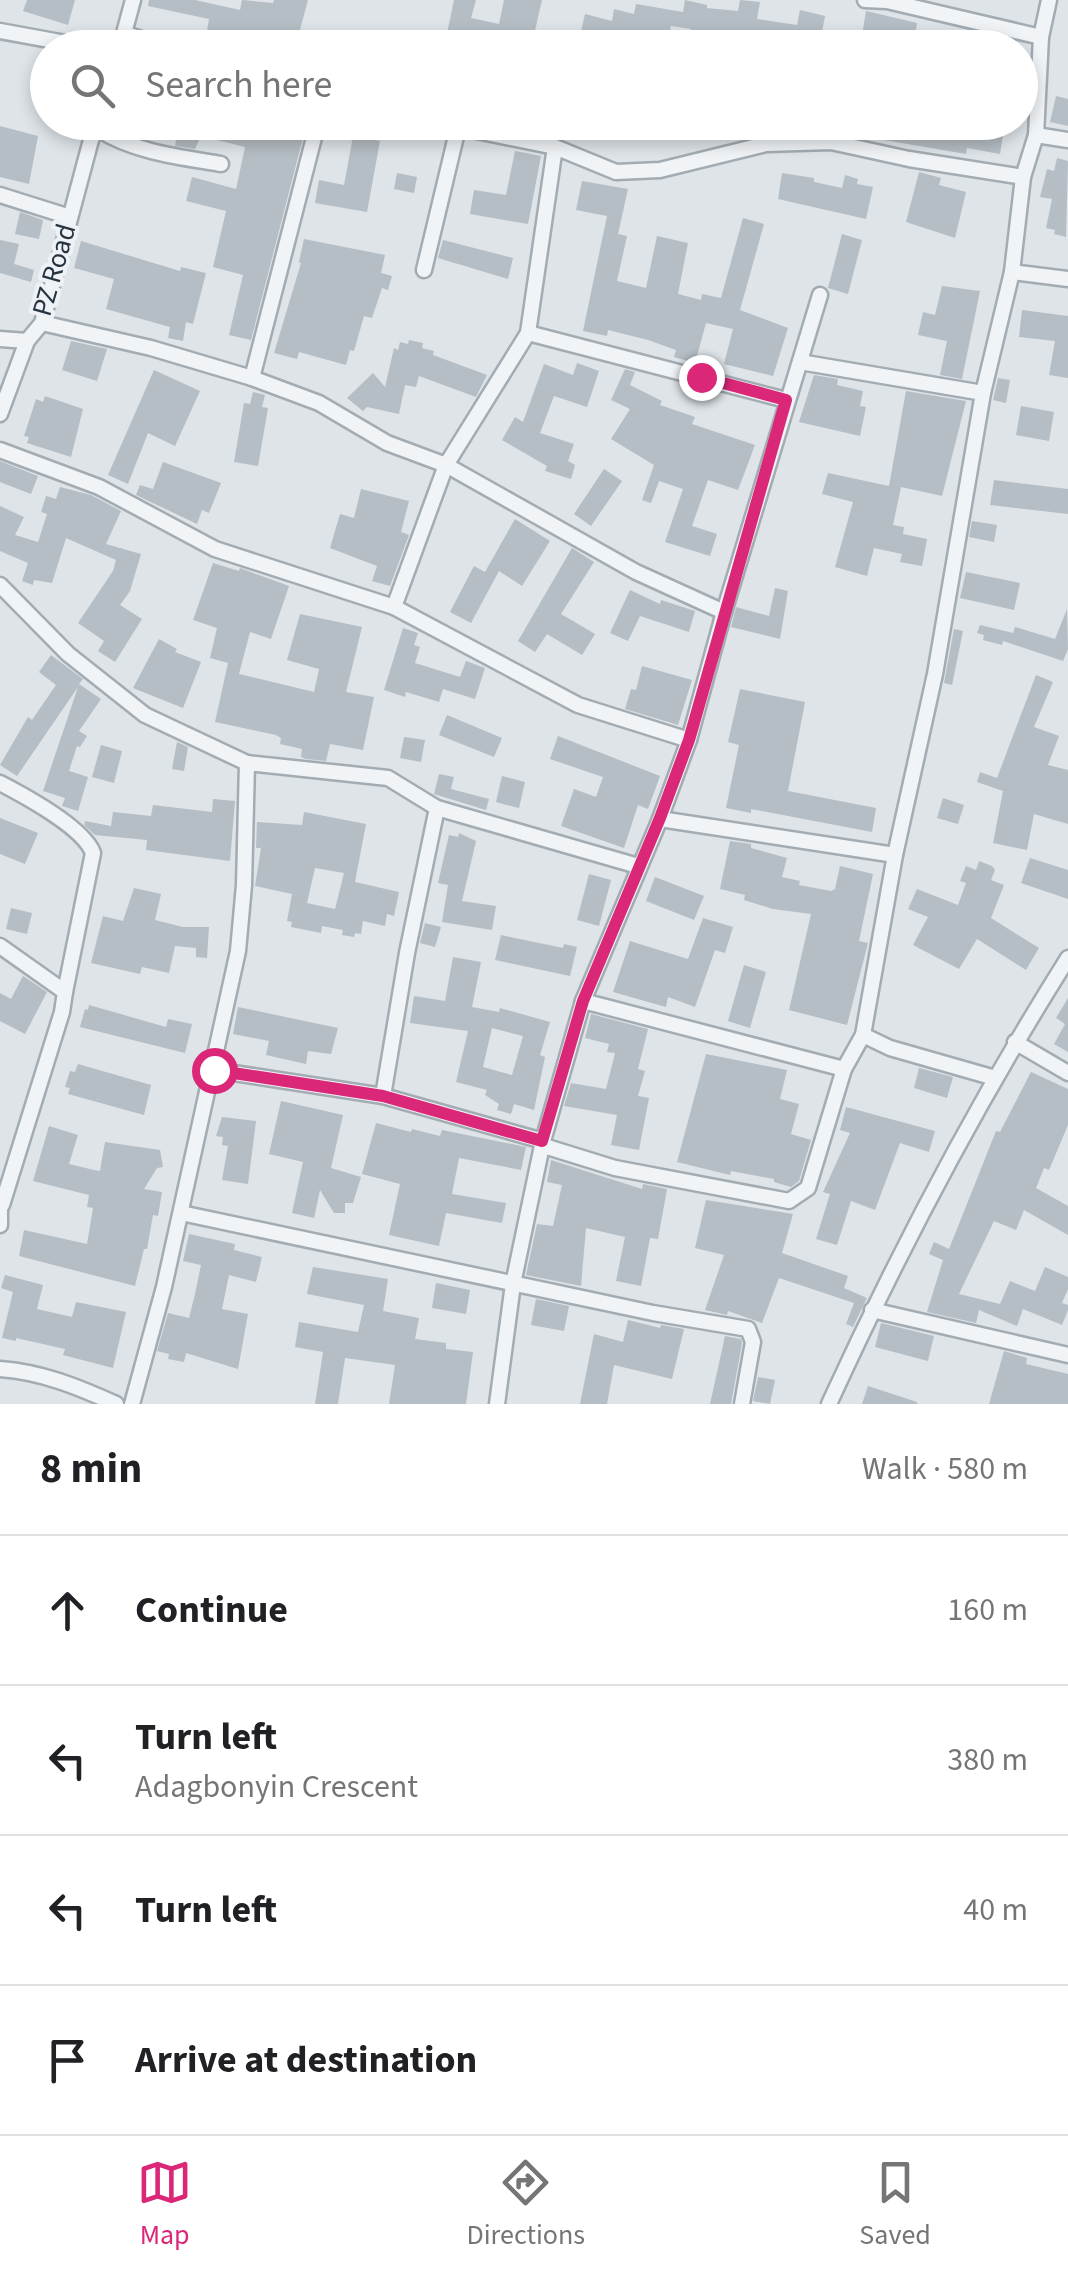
<!DOCTYPE html>
<html lang="en">
<head>
<meta charset="utf-8">
<style>
	:root { --surface:#fff; --page:#f6f6f6; --text:#202124; --muted:#757577; --line:#e0e0e0; --accent:#db2777 }
	body { margin:0; font-family:"Source Sans 3",sans-serif; background:var(--page); color:var(--text) }
	.stop { position:absolute; width:30px; height:30px; margin:-22px; border:8px solid #db2777; border-radius:50%; background:#fff }
	.stop.end { background:#db2777; border-color:#fff; box-shadow:0 2px 10px #0008 }
	.list { margin:0; padding:0; list-style:none }
	h2 { display:flex; justify-content:space-between; align-items:center; height:130px; margin:0; padding:0 40px; font-size:42px }
	h2 small { font-size:32px; font-weight:400; color:var(--muted) }
	.list li { display:grid; grid-template-columns:65px 1fr auto; gap:30px; align-items:center; box-sizing:border-box; height:150px; padding:0 40px; border-top:2px solid var(--line) }
	.list b { display:block; font-size:38px; white-space:nowrap }
	.list p { margin:0; font-size:32px; white-space:nowrap; color:var(--muted) }
	.list em { font-size:32px; font-style:normal; color:var(--muted) }
	.icon { flex:none; width:55px; height:55px; fill:none; stroke:currentColor; stroke-width:2; stroke-linecap:round; stroke-linejoin:round }
	.map { position:relative; flex:none; width:1068px; height:1404px; overflow:hidden }
	.search { position:absolute; background:var(--surface); box-shadow:0 5px 15px #0003; left:30px; right:30px; top:30px; height:110px; display:flex; align-items:center; gap:25px; box-sizing:border-box; padding:0 35px; border-radius:55px; color:var(--muted); font-size:38px }
	.sheet { height:730px; background:var(--surface) }
	nav { display:flex; justify-content:space-around; align-items:center; box-sizing:border-box; height:140px; border-top:2px solid var(--line); background:var(--surface); font-size:28px; color:var(--muted) }
	nav a { display:grid; justify-items:center; gap:5px }
	nav .on { color:var(--accent) }
	.map>svg:first-child { display:block }
</style>
</head>
<body>
<div class="map">
<svg width="1068" height="1404" viewBox="0 0 1068 1404">
	<rect width="100%" height="100%" fill="#dee4e8"/>
	<g fill="#b5bec5" fill-rule="evenodd">
		<polygon points="27,0 75,0 68,25 23,11"/>
		<polygon points="149,0 195,0 240,10 242,0 273,3 274,0 308,0 295,48 207,31 209,19 148,6"/>
		<polygon points="454,0 476,0 471,18 499,24 504,0 542,0 531,48 471,35 468,48 444,48"/>
		<polygon points="685,0 707,5 707,8 738,11 740,0 760,2 757,19 797,25 800,10 825,16 819,48 688,48 691,29 671,26 667,48 577,48 585,14 612,21 614,9 634,14 636,4 683,12"/>
		<polygon points="866,11 917,23 913,48 860,48"/>
		<polygon points="956,32 981,35 979,48 954,48"/>
		<polygon points="1056,96 1068,99 1068,126 1050,122"/>
		<polygon points="179,122 307,122 251,340 229,335 243,275 213,267 226,211 186,201 192,177 236,189 245,147 201,136 195,149 175,146"/>
		<polygon points="881,122 980,125 1005,122 1000,154 967,148 966,154 878,139"/>
		<polygon points="0,126 38,136 29,184 0,177"/>
		<polygon points="353,136 380,141 367,212 315,203 319,180 344,185"/>
		<polygon points="515,151 541,156 528,224 470,214 474,190 506,195"/>
		<polygon points="1057,158 1068,161 1066,237 1054,234 1055,230 1046,228 1052,199 1040,197 1047,169 1054,171"/>
		<polygon points="919,172 941,178 939,185 966,192 955,238 906,222"/>
		<polygon points="397,173 417,177 414,193 394,189"/>
		<polygon points="782,173 814,178 814,182 842,188 845,175 858,179 857,184 873,187 866,219 778,199"/>
		<polygon points="582,181 628,189 618,234 627,236 617,281 646,288 657,236 688,243 678,294 701,300 702,294 721,298 743,218 764,224 740,310 788,328 773,376 724,364 733,329 706,323 695,363 674,357 676,350 648,340 608,330 607,336 583,331 607,216 576,210"/>
		<polygon points="20,212 43,220 39,239 15,234"/>
		<polygon points="842,234 862,240 848,294 828,288"/>
		<polygon points="304,239 385,255 381,273 392,276 388,290 382,288 372,318 364,316 354,351 350,350 346,365 299,352 297,359 274,353 301,263 299,262"/>
		<polygon points="0,240 19,244 14,264 34,270 31,282 0,273"/>
		<polygon points="443,240 513,258 508,279 438,258"/>
		<polygon points="81,241 180,271 181,267 206,273 193,324 186,322 183,341 168,338 170,327 106,309 114,279 74,268"/>
		<polygon points="942,286 980,291 962,379 940,375 947,341 918,335 923,312 935,315"/>
		<polygon points="1022,310 1068,316 1068,378 1049,375 1055,341 1019,337"/>
		<polygon points="409,340 423,343 422,348 434,351 433,355 487,375 476,397 419,376 416,387 405,385 399,414 367,407 363,411 347,398 373,373 385,387 394,348 398,350 400,342 408,344"/>
		<polygon points="71,341 107,349 97,381 62,370"/>
		<polygon points="577,363 599,371 587,407 554,396 540,433 574,444 568,461 575,465 571,479 545,471 547,466 502,440 515,417 523,422 544,364 573,375"/>
		<polygon points="625,369 635,372 630,385 662,401 660,405 695,417 692,424 755,445 738,490 708,480 692,526 717,534 710,556 665,542 683,489 659,481 651,503 642,500 654,465 611,439 630,409 611,400"/>
		<polygon points="154,370 200,391 175,446 148,433 128,484 108,475"/>
		<polygon points="814,375 838,379 837,385 863,391 860,406 866,407 860,436 799,422"/>
		<polygon points="998,378 1010,380 1006,403 993,400"/>
		<polygon points="906,391 966,401 942,496 901,487 893,525 904,527 903,534 927,539 922,566 900,562 902,554 874,548 867,576 835,567 853,502 822,494 828,473 889,486"/>
		<polygon points="253,392 265,395 262,407 268,408 258,466 234,462 244,403 250,404"/>
		<polygon points="45,396 83,409 71,457 27,443 29,437 24,436 36,399 43,402"/>
		<polygon points="1021,406 1054,412 1049,441 1016,435"/>
		<polygon points="0,461 38,476 31,494 0,482"/>
		<polygon points="163,462 221,483 209,513 202,510 197,524 136,495 140,485 153,489"/>
		<polygon points="604,469 622,481 591,526 574,514"/>
		<polygon points="994,480 1068,489 1068,514 990,505"/>
		<polygon points="60,487 91,495 121,511 106,544 141,554 130,591 120,605 142,619 115,662 98,651 104,641 78,623 113,571 116,560 66,538 52,583 34,580 33,585 22,581 28,563 0,551 0,506 24,517 15,535 38,542 47,514 41,512 46,496 56,499"/>
		<polygon points="361,489 409,501 401,532 409,535 390,586 372,581 377,566 330,548 340,514 354,518"/>
		<polygon points="515,519 550,541 522,586 499,571 471,623 450,612 474,566 485,572"/>
		<polygon points="972,521 997,525 994,542 969,537"/>
		<polygon points="572,548 594,562 561,614 595,634 582,655 547,634 535,652 518,641"/>
		<polygon points="213,563 239,571 240,568 289,586 271,639 250,632 239,674 314,692 319,669 287,660 300,614 362,627 346,692 374,697 363,750 330,744 326,761 306,759 301,757 302,749 280,744 281,738 276,735 215,722 228,663 210,658 217,628 193,620"/>
		<polygon points="966,572 1020,583 1014,610 960,598"/>
		<polygon points="775,588 788,591 780,639 731,627 736,607 769,616"/>
		<polygon points="630,590 660,604 661,600 695,611 689,632 640,616 628,641 610,633"/>
		<polygon points="1067,609 1068,649 1063,661 1003,641 1002,645 983,640 984,635 977,633 980,625 1013,633 1015,627 1055,639"/>
		<polygon points="403,628 418,633 414,645 420,647 415,663 460,677 466,661 485,668 475,699 443,689 439,702 406,692 405,697 384,690"/>
		<polygon points="954,629 963,631 952,685 944,683"/>
		<polygon points="159,639 177,649 175,652 201,662 183,708 133,688"/>
		<polygon points="51,655 83,679 79,684 101,699 79,731 87,736 80,747 77,746 69,771 88,777 78,811 62,806 65,798 43,791 78,687 17,776 0,765 28,717 32,720 56,685 39,672"/>
		<polygon points="642,666 692,680 678,725 625,709 631,689 636,690"/>
		<polygon points="1036,675 1053,682 1034,727 1059,736 1048,765 1068,770 1068,824 1034,814 1027,850 993,843 1003,791 977,782 980,772 997,778"/>
		<polygon points="740,689 805,702 788,791 876,808 872,832 751,809 751,813 726,808 739,745 728,742"/>
		<polygon points="447,715 502,738 494,757 439,735"/>
		<polygon points="558,736 660,776 648,809 638,805 624,848 561,826 574,789 596,797 603,777 550,759"/>
		<polygon points="404,737 425,740 421,762 400,758"/>
		<polygon points="177,742 188,747 184,771 172,769"/>
		<polygon points="101,745 122,751 114,783 92,777"/>
		<polygon points="439,774 454,777 451,789 489,799 486,810 434,794"/>
		<polygon points="502,776 525,782 519,808 496,802"/>
		<polygon points="943,798 964,805 958,824 937,818"/>
		<polygon points="213,799 235,801 230,861 146,850 147,840 95,835 84,825 85,821 111,826 113,812 151,816 153,805 212,812"/>
		<path d="M304,812L366,824L355,882L399,892L394,916L387,914L385,926L363,921L361,934L355,933L354,937L342,935L343,930L322,926L321,933L291,927L292,922L287,921L292,894L255,886L261,848H256L257,822L302,825ZM315,868L344,873L335,909L307,903Z"/>
		<polygon points="0,818 38,833 25,864 0,854"/>
		<polygon points="459,833 476,841 462,901 496,906 492,930 442,922 448,885 438,883 449,835 458,837"/>
		<polygon points="730,841 751,844 751,848 787,858 782,877 800,881 799,885 831,891 835,889 840,866 873,874 859,941 868,943 847,1025 789,1010 811,914 773,909 744,900 745,895 720,889"/>
		<polygon points="1030,858 1068,870 1068,899 1021,883"/>
		<polygon points="979,861 992,866 995,870 991,880 1004,885 991,918 1039,948 1026,970 977,939 959,969 913,945 928,917 908,909 917,889 958,905 966,883 960,881 966,866 976,870"/>
		<polygon points="589,874 611,880 599,926 577,920"/>
		<polygon points="655,877 704,896 694,920 646,901"/>
		<polygon points="134,888 161,894 155,920 183,927 209,927 207,958 196,957 196,948 175,946 169,973 142,967 140,974 91,963 103,916 123,921"/>
		<polygon points="11,908 32,913 27,934 6,929"/>
		<polygon points="703,918 733,927 725,953 715,950 695,1007 668,997 666,1007 613,992 630,941 688,959"/>
		<polygon points="425,923 441,927 435,947 420,943"/>
		<polygon points="501,935 563,948 564,944 577,947 570,976 495,960"/>
		<path d="M453,957L481,962L472,1007L499,1012L500,1008L550,1022L540,1055L545,1057L534,1110L514,1104L511,1114L497,1110L499,1104L485,1095L487,1090L456,1082L468,1031L410,1023L414,996L445,1001ZM492,1028L523,1036L512,1075L483,1067Z"/>
		<polygon points="744,965 766,972 750,1028 728,1021"/>
		<polygon points="23,976 47,992 25,1034 0,1021 0,993 11,999"/>
		<polygon points="1068,998 1068,1052 1054,1044 1065,1024 1056,1018"/>
		<polygon points="89,1005 166,1027 168,1019 192,1024 185,1053 80,1027 85,1009 88,1010"/>
		<polygon points="238,1007 338,1028 331,1054 308,1051 306,1064 266,1055 269,1041 233,1034"/>
		<polygon points="591,1014 648,1029 638,1069 645,1071 638,1096 649,1098 639,1150 611,1145 617,1115 564,1106 571,1083 606,1089 615,1053 607,1052 609,1044 585,1038"/>
		<polygon points="706,1054 787,1070 780,1099 799,1104 791,1134 811,1140 799,1181 791,1187 774,1182 774,1179 731,1171 730,1175 677,1162"/>
		<polygon points="78,1064 151,1085 144,1115 68,1094 70,1088 65,1087 70,1071 75,1072"/>
		<polygon points="919,1068 953,1077 947,1098 914,1088"/>
		<polygon points="1031,1072 1068,1089 1068,1125 1049,1170 1044,1168 1036,1188 1068,1206 1068,1235 1024,1210 1016,1230 994,1221 959,1294 1000,1304 1010,1281 1035,1291 1045,1267 1068,1277 1068,1289 1062,1303 1068,1305 1068,1310 1062,1325 1023,1309 1017,1326 979,1310 976,1323 927,1312 943,1260 929,1254 934,1242 949,1249 996,1131 1000,1132"/>
		<polygon points="281,1101 343,1115 331,1168 361,1177 353,1203 345,1203 345,1213 334,1213 320,1190 314,1218 292,1213 303,1162 269,1154"/>
		<polygon points="846,1107 935,1131 929,1152 900,1143 875,1210 851,1201 837,1245 816,1239 830,1194 823,1192 850,1133 840,1130"/>
		<polygon points="222,1117 256,1121 248,1184 222,1180 228,1146 222,1145 223,1137 216,1136"/>
		<polygon points="376,1123 411,1132 412,1129 440,1136 442,1130 526,1147 521,1170 459,1158 452,1194 506,1203 502,1223 446,1213 439,1246 389,1235 400,1184 362,1174"/>
		<polygon points="49,1126 78,1135 69,1164 94,1170 100,1171 105,1142 160,1150 163,1167 157,1168 144,1189 162,1192 158,1216 153,1215 147,1249 144,1249 135,1286 19,1256 24,1230 87,1244 93,1208 87,1207 89,1195 33,1181"/>
		<polygon points="551,1160 642,1189 643,1184 667,1189 658,1239 650,1238 641,1286 616,1281 625,1237 586,1228 581,1286 526,1275 537,1224 553,1226 562,1185 547,1182"/>
		<polygon points="706,1200 793,1214 782,1253 848,1276 844,1288 867,1298 853,1327 846,1324 854,1303 779,1278 762,1323 728,1311 727,1315 705,1310 724,1255 695,1248"/>
		<polygon points="189,1234 235,1244 234,1250 262,1257 256,1282 229,1275 222,1309 248,1314 238,1369 186,1353 184,1362 168,1359 169,1354 157,1351 168,1313 189,1318 195,1294 201,1265 183,1261"/>
		<polygon points="313,1267 388,1279 383,1311 419,1318 415,1339 446,1343 446,1349 473,1352 466,1404 389,1404 395,1365 345,1358 338,1404 315,1404 323,1352 295,1347 299,1322 358,1332 364,1305 307,1294"/>
		<polygon points="5,1275 43,1285 37,1309 72,1317 76,1302 126,1312 113,1368 63,1355 65,1349 16,1338 16,1341 2,1338 13,1292 1,1288"/>
		<polygon points="436,1283 470,1290 466,1314 432,1308"/>
		<polygon points="536,1299 569,1306 564,1331 531,1325"/>
		<polygon points="628,1320 660,1328 661,1325 684,1329 672,1379 614,1365 607,1404 580,1404 594,1334 623,1342"/>
		<polygon points="881,1323 934,1336 928,1361 875,1347"/>
		<polygon points="725,1336 741,1339 742,1343 731,1404 710,1404"/>
		<polygon points="1004,1351 1027,1358 1026,1364 1068,1374 1068,1404 989,1404"/>
		<polygon points="758,1377 775,1380 770,1404 753,1401"/>
		<polygon points="868,1386 917,1402 917,1404 862,1404"/>
	</g>
	<g fill="none" stroke-linecap="round" stroke-linejoin="round">
		<defs>
			<g id="minor">
				<polyline points="865,0 887,1 1041,37"/>
				<polyline points="0,31 93,48"/>
				<polyline points="126,34 169,48"/>
				<polyline points="120,48 133,0"/>
				<polyline points="433,122 555,147 616,172 660,170 766,144 831,142 909,159 1023,177"/>
				<path d="M98,129C134,152 179,157 221,164"/>
				<polyline points="1036,135 1068,140"/>
				<polyline points="0,195 70,217"/>
				<polyline points="424,270 458,128"/>
				<polyline points="1012,272 1068,279"/>
				<polyline points="42,323 151,348 252,378 319,403 387,443 446,465 636,572 724,612"/>
				<polyline points="528,333 786,400"/>
				<polyline points="0,339 27,341"/>
				<polyline points="800,362 983,393"/>
				<polyline points="252,378 318,122"/>
				<polyline points="0,414 27,341 42,323 91,140 99,122"/>
				<polyline points="0,450 99,487 215,549 394,607 578,705 689,740"/>
				<polyline points="0,585 68,654 145,715 247,763 388,778 437,808 638,866"/>
				<polyline points="394,607 446,465 528,333 555,147"/>
				<path d="M0,783C25,796 84,828 93,853L65,992"/>
				<polyline points="660,819 895,855"/>
				<polyline points="0,946 65,992 62,1012 2,1205"/>
				<polyline points="583,1001 844,1069"/>
				<polyline points="863,1035 890,1048 995,1078"/>
				<polyline points="1015,1042 1068,1073"/>
				<polyline points="214,1070 383,1096 543,1141"/>
				<polyline points="383,1096 407,953 437,808"/>
				<polyline points="544,1146 615,1168 789,1201 808,1188 844,1069 863,1035 895,855 935,674 983,393 1012,272 1023,177 1036,135 1041,37 1049,0"/>
				<polyline points="0,1204 0,1225"/>
				<polyline points="181,1213 653,1313 748,1329 753,1342 742,1404"/>
				<polyline points="872,1310 1068,1355"/>
				<path d="M0,1369C42,1372 78,1387 116,1404"/>
				<polyline points="132,1404 164,1287 238,951 244,885 247,763"/>
				<polyline points="497,1404 513,1284 543,1141 583,1001 660,819 689,740 724,612 820,295"/>
				<path d="M829,1404C899,1251 978,1101 1068,958"/>
			</g>
		</defs>
		<use href="#minor" stroke="#a3acb2" stroke-width="19"/>
		<use href="#minor" stroke="#f1f4f7" stroke-width="14"/>
	</g>
	<g fill="none" stroke-linecap="round" stroke-linejoin="round">
		<polyline stroke="#db2777" stroke-width="12" points="214,1070 383,1096 542,1141 583,1001 660,818 689,740 786,400 701,377"/>
	</g>
	<g text-anchor="middle" dominant-baseline="central" stroke-width="8" stroke-linejoin="round" paint-order="stroke">
		<g font-size="28" fill="#273440" stroke="#eef2f6">
			<text transform="translate(54 270) rotate(-74)">PZ Road</text>
		</g>
	</g>
</svg>
<div class="stop" style="left:214px;top:1070px"></div>
<div class="stop end" style="left:701px;top:377px"></div>
<div class="search"><svg class="icon" aria-label="search" viewBox="0 0 24 24"><circle cx="10" cy="10" r="6"/><path d="M15 15l6 6"/></svg>Search here</div>
</div>
<section class="sheet">
<h2>8 min<small>Walk · 580 m</small></h2>
<ul class="list">
<li><svg class="icon" aria-label="ahead" viewBox="0 0 24 24"><path d="M12 20V5M6 11l6-6 6 6"/></svg><div><b>Continue</b></div><em>160 m</em></li>
<li><svg class="icon" aria-label="left" viewBox="0 0 24 24"><path d="M17 20v-9H6M10 6l-5 5 5 5"/></svg><div><b>Turn left</b><p>Adagbonyin Crescent</p></div><em>380 m</em></li>
<li><svg class="icon" aria-label="left" viewBox="0 0 24 24"><path d="M17 20v-9H6M10 6l-5 5 5 5"/></svg><div><b>Turn left</b></div><em>40 m</em></li>
<li><svg class="icon" aria-label="arrive" viewBox="0 0 24 24"><path d="M6 21V4h12l-3 4 3 4H6"/></svg><div><b>Arrive at destination</b></div></li>
</ul>
</section>
<nav>
<a class="on"><svg class="icon" aria-label="map" viewBox="0 0 24 24"><path d="M3 6l6-2 6 2 6-2v14l-6 2-6-2-6 2zM9 4v14M15 6v14"/></svg>Map</a>
<a><svg class="icon" aria-label="directions" viewBox="0 0 24 24"><path d="M12 3l9 9-9 9-9-9zM9 14v-3h6M13 9l2 2-2 2"/></svg>Directions</a>
<a><svg class="icon" aria-label="saved" viewBox="0 0 24 24"><path d="M7 4h10v16l-5-4-5 4z"/></svg>Saved</a>
</nav>
</body>
</html>
